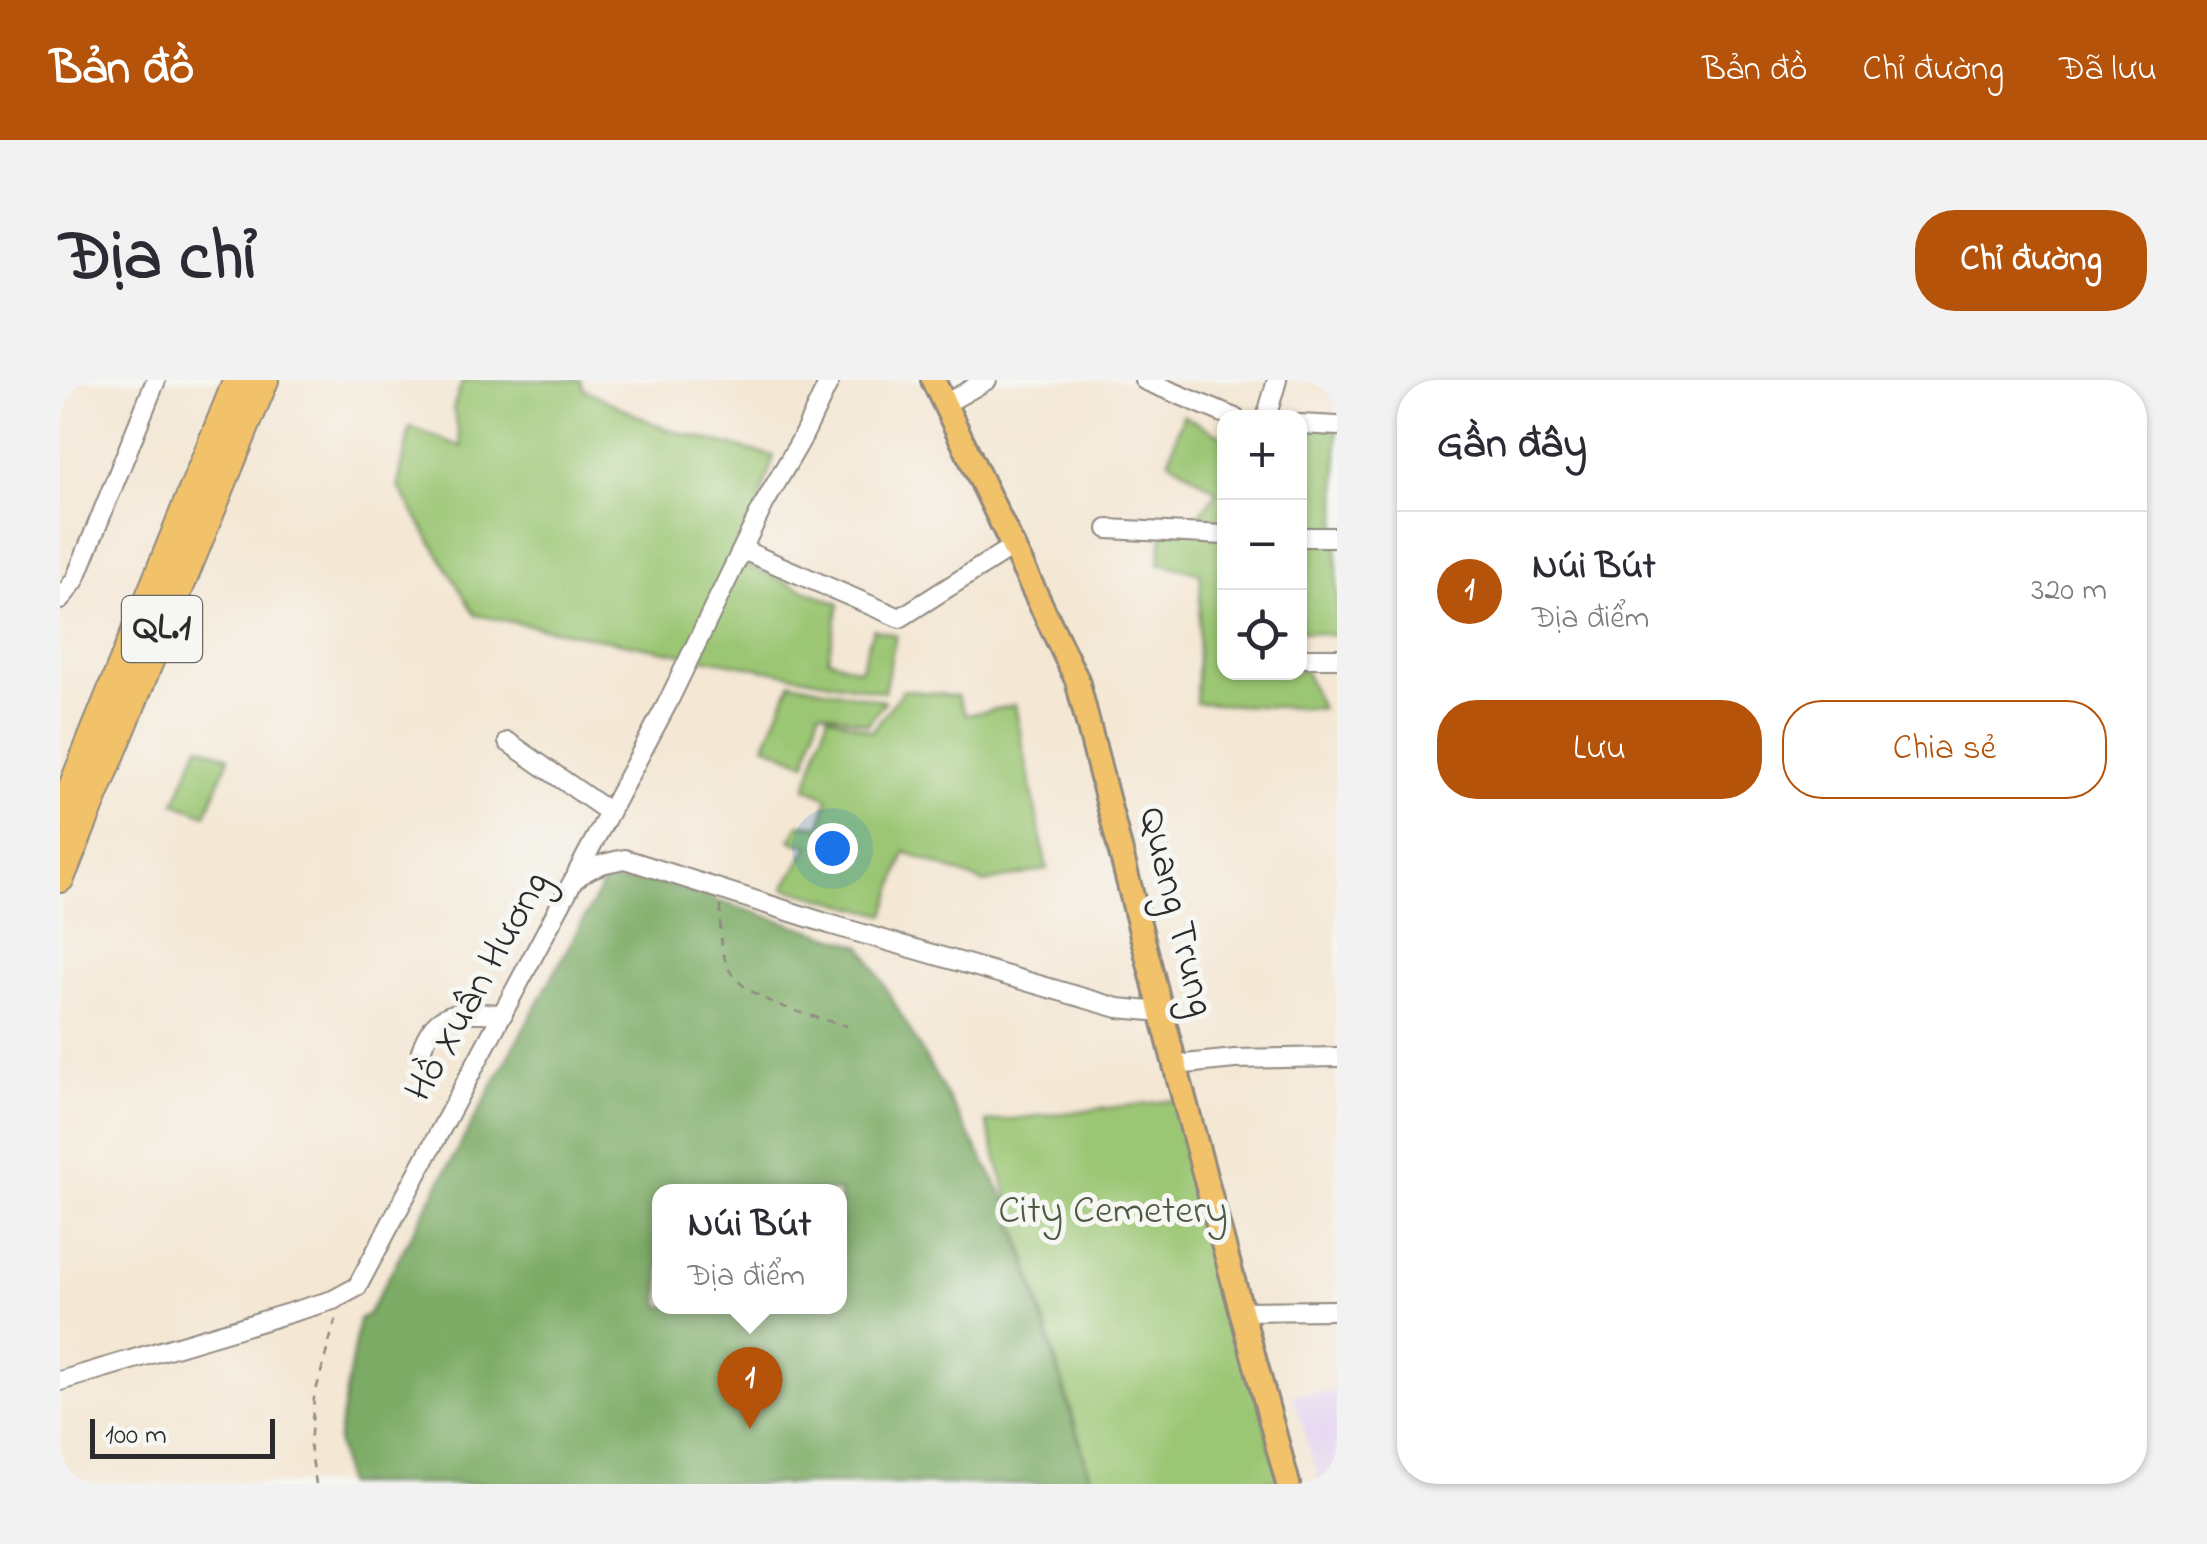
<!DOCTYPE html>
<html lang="vi">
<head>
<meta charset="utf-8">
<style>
	:root { --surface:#fff; --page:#f2f2f3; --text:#2b2b33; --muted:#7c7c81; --line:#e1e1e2; --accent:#b45309 }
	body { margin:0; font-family:"Indie Flower",sans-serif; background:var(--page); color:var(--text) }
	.controls { position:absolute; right:30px; top:30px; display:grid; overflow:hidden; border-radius:20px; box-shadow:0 2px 8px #0004 }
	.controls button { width:90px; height:90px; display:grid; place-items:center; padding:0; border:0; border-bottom:2px solid var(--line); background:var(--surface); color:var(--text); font:50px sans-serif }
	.scale { position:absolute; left:30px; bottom:25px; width:185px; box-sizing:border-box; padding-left:10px; border:5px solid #2b2b2b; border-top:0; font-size:28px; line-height:35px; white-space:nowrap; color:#2b2b2b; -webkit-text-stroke:8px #f6f6f2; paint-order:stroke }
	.you { position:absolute; left:772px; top:468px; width:35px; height:35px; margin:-25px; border:8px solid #fff; border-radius:50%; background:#1a73e8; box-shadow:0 0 0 15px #1a73e833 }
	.badge { display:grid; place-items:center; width:65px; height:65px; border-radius:50%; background:var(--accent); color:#fff; font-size:32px; font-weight:700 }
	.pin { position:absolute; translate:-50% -82px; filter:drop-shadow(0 2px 5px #0008) }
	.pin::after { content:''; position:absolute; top:52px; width:35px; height:30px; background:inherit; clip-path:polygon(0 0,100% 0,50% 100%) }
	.popup { position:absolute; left:592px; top:804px; width:195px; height:130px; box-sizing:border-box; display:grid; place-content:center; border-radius:20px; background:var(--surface); filter:drop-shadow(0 2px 8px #0005); font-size:32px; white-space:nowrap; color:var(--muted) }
	.popup b { font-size:38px; color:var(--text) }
	.popup::after { content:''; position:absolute; left:50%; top:100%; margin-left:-20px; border:20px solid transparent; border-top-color:var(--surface) }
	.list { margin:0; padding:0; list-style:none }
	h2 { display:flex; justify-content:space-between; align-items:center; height:130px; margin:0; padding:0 40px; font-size:42px }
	h2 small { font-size:32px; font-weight:400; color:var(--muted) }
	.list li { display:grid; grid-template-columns:65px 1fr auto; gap:30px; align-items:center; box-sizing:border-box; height:160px; padding:0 40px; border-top:2px solid var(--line) }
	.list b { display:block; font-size:38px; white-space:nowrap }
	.list p { margin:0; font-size:32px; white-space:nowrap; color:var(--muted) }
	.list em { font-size:32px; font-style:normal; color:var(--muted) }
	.actions { display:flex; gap:20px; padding:30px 40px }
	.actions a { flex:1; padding:22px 0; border:2px solid var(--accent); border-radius:40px; text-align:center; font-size:35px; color:var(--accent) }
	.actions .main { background:var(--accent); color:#fff }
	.icon { flex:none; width:55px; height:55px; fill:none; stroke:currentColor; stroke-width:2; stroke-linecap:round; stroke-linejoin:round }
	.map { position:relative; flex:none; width:1277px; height:1104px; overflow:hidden; border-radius:40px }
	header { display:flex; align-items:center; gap:60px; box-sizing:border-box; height:140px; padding:0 50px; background:var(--accent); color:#fff }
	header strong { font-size:48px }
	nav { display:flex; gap:55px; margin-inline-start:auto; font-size:35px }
	.intro { display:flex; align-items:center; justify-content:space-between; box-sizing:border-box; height:240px; padding:0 60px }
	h1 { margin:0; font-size:70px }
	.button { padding:25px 45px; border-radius:40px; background:var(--accent); color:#fff; font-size:35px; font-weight:700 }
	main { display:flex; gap:60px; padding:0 60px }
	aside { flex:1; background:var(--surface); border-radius:40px; box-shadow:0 2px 8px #0004 }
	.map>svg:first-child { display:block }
</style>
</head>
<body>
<header>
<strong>Bản đồ</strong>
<nav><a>Bản đồ</a><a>Chỉ đường</a><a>Đã lưu</a></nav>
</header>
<div class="intro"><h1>Địa chỉ</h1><a class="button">Chỉ đường</a></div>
<main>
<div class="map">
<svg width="1277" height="1104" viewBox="0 0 1277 1104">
	<rect width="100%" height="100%" fill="#f6f6f2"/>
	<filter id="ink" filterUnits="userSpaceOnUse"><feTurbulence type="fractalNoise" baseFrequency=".01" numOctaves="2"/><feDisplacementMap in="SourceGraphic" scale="20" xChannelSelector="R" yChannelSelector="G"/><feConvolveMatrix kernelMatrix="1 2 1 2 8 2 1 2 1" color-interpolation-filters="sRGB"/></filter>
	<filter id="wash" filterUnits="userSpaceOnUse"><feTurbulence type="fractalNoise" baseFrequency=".0048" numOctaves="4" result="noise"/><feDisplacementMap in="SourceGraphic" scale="40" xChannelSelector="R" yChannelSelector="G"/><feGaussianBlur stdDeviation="2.25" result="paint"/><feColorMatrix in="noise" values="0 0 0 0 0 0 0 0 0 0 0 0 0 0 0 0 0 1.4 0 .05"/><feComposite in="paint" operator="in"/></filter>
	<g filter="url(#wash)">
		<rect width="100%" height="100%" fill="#f4e7d4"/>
		<polygon fill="#e4d3f1" points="1277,1012 1277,1104 1260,1104 1233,1014"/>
		<g fill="#9bc673" stroke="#63784f" stroke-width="2.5">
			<polygon points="403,0 520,0 524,9 605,49 714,76 680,183 779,224 768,279 800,290 813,249 836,255 824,312 415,235 338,106 350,47 402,67 393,28"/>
			<polygon points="1218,32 1277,47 1277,256 1240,251 1240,38 1211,38"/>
			<polygon points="1123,35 1164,57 1164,292 1240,292 1240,280 1261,329 1136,323 1141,193 1099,183 1105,133 1137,138 1157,111 1109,80"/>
			<polygon points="731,302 825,321 808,344 760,330 746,383 705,365"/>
			<polygon points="843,310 897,316 906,335 955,325 987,489 924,503 845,472 825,535 724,508 749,466 730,460 740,444 761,446 768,418 746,408 768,335 812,351"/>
			<polygon points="139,365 169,377 146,435 115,423"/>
			<polygon points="1124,719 1219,1098 1184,1104 1033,1104 926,742"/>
		</g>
		<path fill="#7cab65" stroke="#546b48" stroke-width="2.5" fill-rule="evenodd" d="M544,502H597L802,566L946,820L1032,1104H285L277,1062L299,939L308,934ZM600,812H780V926H600Z"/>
	</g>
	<g filter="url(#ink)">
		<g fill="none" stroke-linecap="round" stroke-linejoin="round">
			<defs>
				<g id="minor">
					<polyline points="1084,0 1175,38"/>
					<polyline points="885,24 927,0"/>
					<polyline points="1206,38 1217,0"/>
					<polyline points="1240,44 1277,46"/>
					<polyline points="1048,149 1164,155"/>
					<polyline points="1240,157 1277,157"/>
					<polyline points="683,170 840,238 955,165"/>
					<polyline points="0,220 15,200 96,0"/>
					<polyline points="1240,278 1277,278"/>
					<polyline points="448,362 549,432"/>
					<polyline points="517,493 607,324 704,124 741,60 770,0"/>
					<path d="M361,671C376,624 402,633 443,634"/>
					<polyline points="1115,685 1175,679 1277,677"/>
					<polyline points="1181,931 1277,930"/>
					<path d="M0,1001L273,920L297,907L513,501C530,486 543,483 565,479L769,544L1058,628L1102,632"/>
				</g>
				<polyline id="major" points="873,0 1017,300 1115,685 1228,1104"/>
				<g id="highway">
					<polyline points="0,439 178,0"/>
					<polyline points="0,498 204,0"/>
				</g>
			</defs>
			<use href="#minor" stroke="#908980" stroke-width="22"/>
			<use href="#major" stroke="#908980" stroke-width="28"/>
			<use href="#highway" stroke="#908980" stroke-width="32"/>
			<g stroke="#908980" stroke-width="2.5" stroke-dasharray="8 8" stroke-linecap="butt">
				<path d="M661,526C660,547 659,569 669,589C687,622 752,636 787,646"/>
				<polyline points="256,1104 250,1065 254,1018 277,934"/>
			</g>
			<use href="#minor" stroke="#fff" stroke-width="18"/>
			<use href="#major" stroke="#f2c26a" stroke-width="22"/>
			<use href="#highway" stroke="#f2c26a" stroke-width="28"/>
		</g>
	</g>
	<g text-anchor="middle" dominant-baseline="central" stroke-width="10" stroke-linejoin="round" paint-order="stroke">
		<rect fill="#f6f6f2" stroke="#686867" stroke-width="2.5" x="62" y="216" width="80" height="66" rx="8"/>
		<g font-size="38" font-weight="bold" fill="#2b2b2b">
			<text x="102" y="249">QL.1</text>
		</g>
		<g font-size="40" fill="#2b2b2b" stroke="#f6f6f2">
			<text transform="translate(1115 532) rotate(76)">Quang Trung</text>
			<text transform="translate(419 607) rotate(-61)">Hồ Xuân Hương</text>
		</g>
		<g font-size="40" fill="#4d5a41" stroke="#f6f6f2">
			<text x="1053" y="832">City Cemetery</text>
		</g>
	</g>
</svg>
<div class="controls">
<button>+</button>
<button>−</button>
<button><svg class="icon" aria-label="locate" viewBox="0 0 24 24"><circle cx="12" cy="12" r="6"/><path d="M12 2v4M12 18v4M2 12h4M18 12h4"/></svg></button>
</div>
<div class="scale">100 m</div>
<div class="you"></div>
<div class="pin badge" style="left:690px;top:1049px">1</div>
<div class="popup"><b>Núi Bút</b>Địa điểm</div>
</div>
<aside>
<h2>Gần đây<small></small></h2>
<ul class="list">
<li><span class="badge">1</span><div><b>Núi Bút</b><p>Địa điểm</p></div><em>320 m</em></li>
</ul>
<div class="actions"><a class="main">Lưu</a><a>Chia sẻ</a></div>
</aside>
</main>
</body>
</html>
